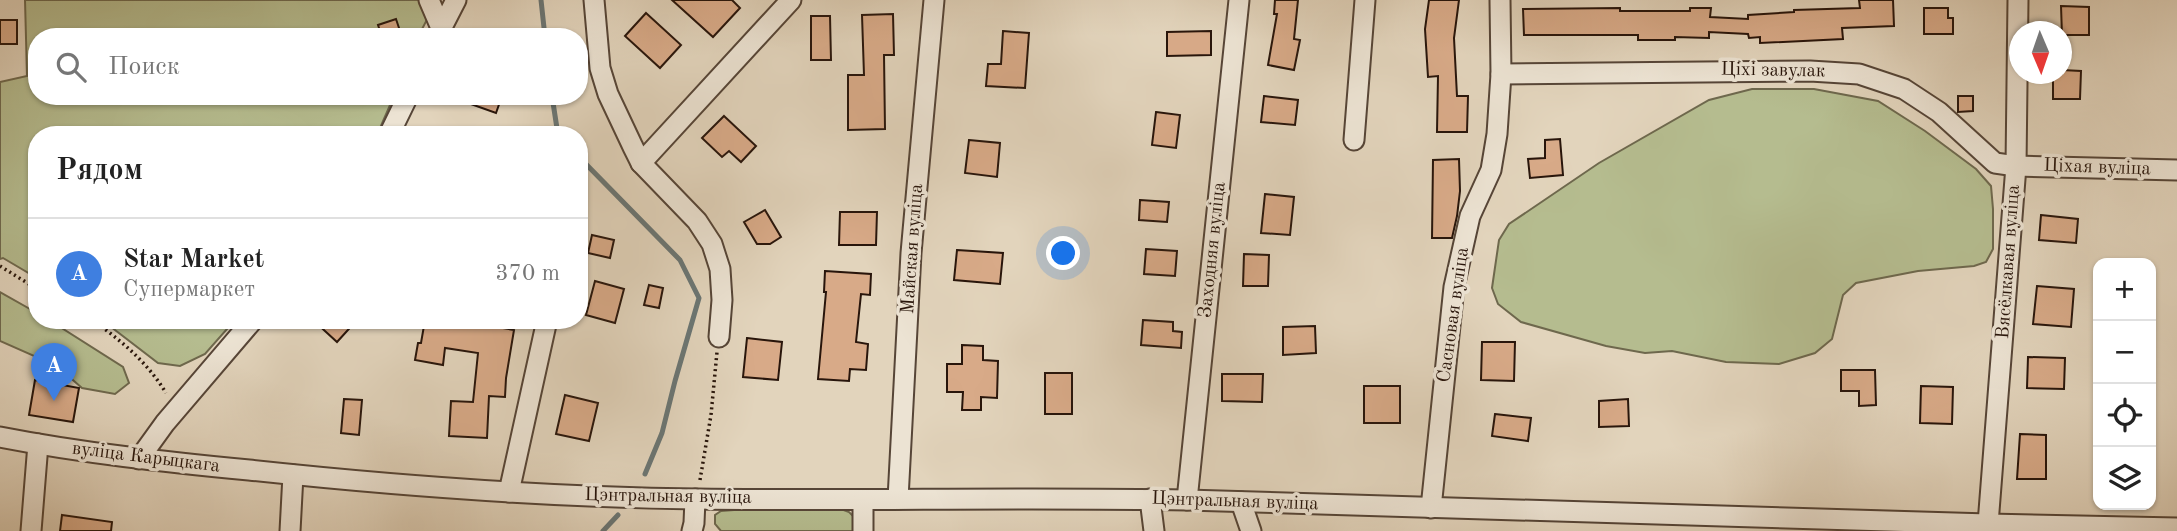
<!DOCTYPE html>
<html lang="ru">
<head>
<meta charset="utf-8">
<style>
	:root { --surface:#fff; --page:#f2f2f2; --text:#222; --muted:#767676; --line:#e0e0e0; --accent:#8f2418 }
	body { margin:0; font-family:"Old Standard TT",serif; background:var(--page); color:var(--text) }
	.controls { position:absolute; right:21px; bottom:21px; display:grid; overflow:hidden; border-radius:14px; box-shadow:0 2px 5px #0004 }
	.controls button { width:63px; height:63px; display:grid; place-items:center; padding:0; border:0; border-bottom:2px solid var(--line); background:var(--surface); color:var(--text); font:35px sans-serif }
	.compass { position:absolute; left:2009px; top:21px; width:63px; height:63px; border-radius:50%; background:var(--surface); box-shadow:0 2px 5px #0004; rotate:178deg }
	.you { position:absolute; left:1064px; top:254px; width:24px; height:24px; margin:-18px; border:5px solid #fff; border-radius:50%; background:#1a73e8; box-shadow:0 0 0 10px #1a73e833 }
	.badge { display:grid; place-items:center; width:46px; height:46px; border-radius:50%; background:var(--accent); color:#fff; font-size:23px; font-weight:700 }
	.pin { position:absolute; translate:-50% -58px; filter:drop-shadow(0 2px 4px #0008) }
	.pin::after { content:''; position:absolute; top:37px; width:24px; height:21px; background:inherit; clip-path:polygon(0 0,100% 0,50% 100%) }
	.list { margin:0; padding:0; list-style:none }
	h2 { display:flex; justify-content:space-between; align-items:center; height:91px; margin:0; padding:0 28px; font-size:30px }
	h2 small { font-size:23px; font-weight:400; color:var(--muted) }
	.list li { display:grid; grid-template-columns:46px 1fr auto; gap:21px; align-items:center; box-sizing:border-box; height:112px; padding:0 28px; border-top:2px solid var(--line) }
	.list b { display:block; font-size:26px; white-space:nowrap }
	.list p { margin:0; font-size:23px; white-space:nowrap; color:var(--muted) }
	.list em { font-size:23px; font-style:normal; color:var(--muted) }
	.icon { flex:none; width:38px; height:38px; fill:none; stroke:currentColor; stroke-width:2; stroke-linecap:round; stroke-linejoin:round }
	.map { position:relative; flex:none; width:2177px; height:531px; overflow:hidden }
	.search { position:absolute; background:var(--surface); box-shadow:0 2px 5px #0004; left:28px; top:28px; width:560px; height:77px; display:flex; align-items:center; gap:18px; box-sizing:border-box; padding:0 24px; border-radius:28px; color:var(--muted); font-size:26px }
	.panel { position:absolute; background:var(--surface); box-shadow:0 2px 5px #0004; left:28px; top:126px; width:560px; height:203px; border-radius:28px }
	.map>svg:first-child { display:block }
</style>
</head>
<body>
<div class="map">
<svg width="2177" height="531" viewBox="0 0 2177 531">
	<rect width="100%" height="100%" fill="#e2d4bc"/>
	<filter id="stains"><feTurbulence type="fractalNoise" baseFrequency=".00286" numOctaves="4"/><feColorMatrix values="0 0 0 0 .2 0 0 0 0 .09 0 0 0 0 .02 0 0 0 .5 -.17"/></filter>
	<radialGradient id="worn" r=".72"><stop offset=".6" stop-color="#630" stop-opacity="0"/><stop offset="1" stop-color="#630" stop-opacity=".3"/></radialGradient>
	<g fill="#b5bc8f" stroke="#6e684d" stroke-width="2">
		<polygon points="25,0 437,0 418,37 37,37 37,96 394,96 377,135 37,135 37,278 3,258 0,259 0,82 27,76"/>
		<polygon points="1752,89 1814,89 1878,101 1925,131 1976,169 1991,186 1993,209 1993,249 1986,262 1974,266 1918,271 1856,283 1843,295 1832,339 1815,353 1779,364 1726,362 1672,351 1645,353 1606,346 1521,322 1498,304 1492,288 1499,240 1509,224 1599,163 1709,100"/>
		<polygon points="0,292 37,313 37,320 49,320 123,367 129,383 115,394 82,388 57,366 0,341"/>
		<polygon points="102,320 235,320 205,354 180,366 158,363"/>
		<polygon points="841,509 849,512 854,517 854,531 721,531 715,524 715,515 721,511 734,510"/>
	</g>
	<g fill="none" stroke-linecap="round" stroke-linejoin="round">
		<g stroke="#6b7674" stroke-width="5">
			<polyline points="541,0 545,37"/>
			<polyline points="552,96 558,135"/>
			<polyline points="579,157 680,260 699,298 675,381 662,433 645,474"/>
			<polyline points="603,531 618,515"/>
		</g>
	</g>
	<g fill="#d8aa88" stroke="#28150b" stroke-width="2">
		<polygon points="672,0 732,0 740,8 713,37"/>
		<polygon points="1275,0 1298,0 1294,39 1300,40 1294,70 1268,65 1277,14 1274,14"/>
		<polygon points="1429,0 1459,0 1454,38 1457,96 1468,96 1467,132 1437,132 1438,76 1428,77 1425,29"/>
		<polygon points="1859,0 1893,0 1894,26 1842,28 1843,39 1760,43 1760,37 1749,38 1748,34 1709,32 1709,38 1675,37 1675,40 1638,40 1638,35 1524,35 1523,9 1620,8 1620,11 1690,11 1690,8 1711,8 1710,17 1748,19 1748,15 1794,12 1794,10 1860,8"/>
		<polygon points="2061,6 2089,7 2089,35 2062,35"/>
		<polygon points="1924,8 1948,8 1948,18 1953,18 1953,34 1924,34"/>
		<polygon points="646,13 681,45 660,68 625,36"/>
		<polygon points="893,14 894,55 884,55 885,129 848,130 848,75 864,75 862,15"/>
		<polygon points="811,16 830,16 831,60 811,60"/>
		<polygon points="396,19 402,37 382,37 378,25"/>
		<rect x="0" y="20" width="17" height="24"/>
		<polygon points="1003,31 1029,33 1025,88 986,86 988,64 1001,64"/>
		<polygon points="1211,31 1211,55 1167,56 1167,32"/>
		<polygon points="2062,70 2081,71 2080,99 2053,99 2053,74 2062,74"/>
		<polygon points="454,96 502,96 496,113 454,98"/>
		<polygon points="1264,96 1298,100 1295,125 1261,122"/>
		<polygon points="1958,96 1973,96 1973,111 1958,112"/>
		<polygon points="1156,112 1180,115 1176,148 1152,145"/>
		<polygon points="724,116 756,146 741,162 729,151 722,157 702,138"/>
		<polygon points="1560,139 1563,175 1530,178 1528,159 1545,158 1545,140"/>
		<polygon points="969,140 1000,143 997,177 965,173"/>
		<polygon points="1459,159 1460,191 1457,216 1452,238 1432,238 1433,160"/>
		<polygon points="1265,194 1294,197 1290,235 1261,233"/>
		<polygon points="1140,200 1169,202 1167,222 1139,220"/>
		<polygon points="765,210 781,237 770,244 757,244 744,222"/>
		<polygon points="840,212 877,212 876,245 839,245"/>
		<polygon points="2041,215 2078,219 2076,243 2039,240"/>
		<polygon points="592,235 614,240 610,258 588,253"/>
		<polygon points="1146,249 1177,251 1175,276 1144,274"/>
		<polygon points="957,250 1003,253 1000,284 954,280"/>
		<polygon points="1244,254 1269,255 1268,286 1243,286"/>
		<polygon points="825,271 871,274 870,295 861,294 856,342 868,344 866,370 850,369 849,381 818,379 826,292 824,292"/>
		<polygon points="595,281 624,289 615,323 586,315"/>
		<polygon points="649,285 663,288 659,308 644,305"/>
		<polygon points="2037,286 2074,289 2071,327 2033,324"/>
		<polygon points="313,320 357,320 337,342"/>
		<polygon points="425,320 492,320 491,326 514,330 506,378 505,397 489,396 487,438 449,436 451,401 473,402 478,353 445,348 443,365 415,360 418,343 421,343"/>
		<polygon points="1143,320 1173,322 1173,331 1182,332 1181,348 1141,345"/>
		<polygon points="1315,326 1316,353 1283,355 1283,327"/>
		<polygon points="747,338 782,342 778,380 743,377"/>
		<polygon points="1482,342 1515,342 1514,381 1481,380"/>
		<polygon points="962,345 983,346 983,360 998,361 997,398 981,397 981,410 962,410 963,392 947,392 947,364 962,364"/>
		<polygon points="2028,357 2065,358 2064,389 2027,388"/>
		<polygon points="1841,370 1875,370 1876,405 1859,406 1859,391 1841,391"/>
		<rect x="1045" y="373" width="27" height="41"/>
		<polygon points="1222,374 1263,374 1262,402 1222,401"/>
		<polygon points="35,380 79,388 73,422 29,415"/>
		<rect x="1364" y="386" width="36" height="37"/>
		<polygon points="1921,386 1953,387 1952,424 1920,423"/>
		<polygon points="565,395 598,403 589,441 556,434"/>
		<polygon points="344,399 362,400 359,435 341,433"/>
		<polygon points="1628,399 1629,426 1599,427 1599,401"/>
		<polygon points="1495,414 1531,418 1528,441 1492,436"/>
		<polygon points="2020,434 2046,435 2046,479 2017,479"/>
		<polygon points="62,515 112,522 111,531 60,531"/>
	</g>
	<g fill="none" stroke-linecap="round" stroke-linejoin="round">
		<defs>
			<g id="minor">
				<polyline points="429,0 441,28"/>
				<polyline points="594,0 600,68 608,94 633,147 641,163 697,221 712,244 720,269 722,300 719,337"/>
				<polyline points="437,37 456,0"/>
				<polyline points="1501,74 1810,71 1859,74 1904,89 1939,112 1995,163 2016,166 2177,170"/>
				<polyline points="389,135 408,96"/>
				<polyline points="1354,140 1365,0"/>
				<polyline points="641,163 791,0"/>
				<path d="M0,437C82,453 166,462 249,470C398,486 547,497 697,499C860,501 1024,497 1187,500L1988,524L2177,528"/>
				<polyline points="139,459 165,423 253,320"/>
				<polyline points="509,492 547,320"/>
				<polyline points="898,499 911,253 934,0"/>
				<polyline points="1150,499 1154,531"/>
				<polyline points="863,500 863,531"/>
				<polyline points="1187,500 1239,0"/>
				<polyline points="1241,502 1251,531"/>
				<polyline points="1431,508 1454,287 1470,216 1491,170 1497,134 1501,74 1500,0"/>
				<polyline points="1988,524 2016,166 2018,0"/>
				<polyline points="31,531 38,444"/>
				<polyline points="290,531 293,475"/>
				<polyline points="692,531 694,523 695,499"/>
			</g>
		</defs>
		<use href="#minor" stroke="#564537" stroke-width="23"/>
		<g stroke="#28150b" stroke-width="3.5" stroke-dasharray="2 3.5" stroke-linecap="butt">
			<polyline points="0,266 37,289"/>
			<path d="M92,320C121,340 148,363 166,393"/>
			<polyline points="700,480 711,415 717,352"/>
		</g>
		<use href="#minor" stroke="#ece3d3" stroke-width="19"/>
	</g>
	<g text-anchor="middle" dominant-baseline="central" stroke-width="7" stroke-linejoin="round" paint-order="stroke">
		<g font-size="19" fill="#28150b" stroke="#ece3d3">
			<text transform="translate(1773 71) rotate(1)">Ціхі завулак</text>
			<text transform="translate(2097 168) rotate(2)">Ціхая вуліца</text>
			<text transform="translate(913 249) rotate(-86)">Майская вуліца</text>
			<text transform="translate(1213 250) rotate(-84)">Заходняя вуліца</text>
			<text transform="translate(2009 262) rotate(-86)">Вясёлкавая вуліца</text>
			<text transform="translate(1454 315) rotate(-82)">Сасновая вуліца</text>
			<text transform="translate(146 458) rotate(7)">вуліца Карыцкага</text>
			<text transform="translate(668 497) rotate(1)">Цэнтральная вуліца</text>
			<text transform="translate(1235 502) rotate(2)">Цэнтральная вуліца</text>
		</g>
	</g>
	<rect width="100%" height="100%" filter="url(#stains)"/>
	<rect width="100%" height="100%" fill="url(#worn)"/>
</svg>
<div class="controls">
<button>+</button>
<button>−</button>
<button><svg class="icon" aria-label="locate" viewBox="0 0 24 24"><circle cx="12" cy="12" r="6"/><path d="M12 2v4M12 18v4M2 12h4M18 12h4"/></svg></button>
<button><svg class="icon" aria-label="layers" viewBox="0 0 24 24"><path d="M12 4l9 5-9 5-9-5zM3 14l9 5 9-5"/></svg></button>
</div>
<svg class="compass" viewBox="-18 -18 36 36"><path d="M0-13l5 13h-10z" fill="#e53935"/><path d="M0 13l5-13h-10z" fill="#767676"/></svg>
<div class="you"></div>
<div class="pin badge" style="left:54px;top:401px;background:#3f7fe0">A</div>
<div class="search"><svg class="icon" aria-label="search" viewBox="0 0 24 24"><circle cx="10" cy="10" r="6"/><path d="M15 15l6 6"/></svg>Поиск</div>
<section class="panel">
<h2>Рядом<small></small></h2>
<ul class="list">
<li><span class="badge" style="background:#3f7fe0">A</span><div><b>Star Market</b><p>Супермаркет</p></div><em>370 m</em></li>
</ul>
</section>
</div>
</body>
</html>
